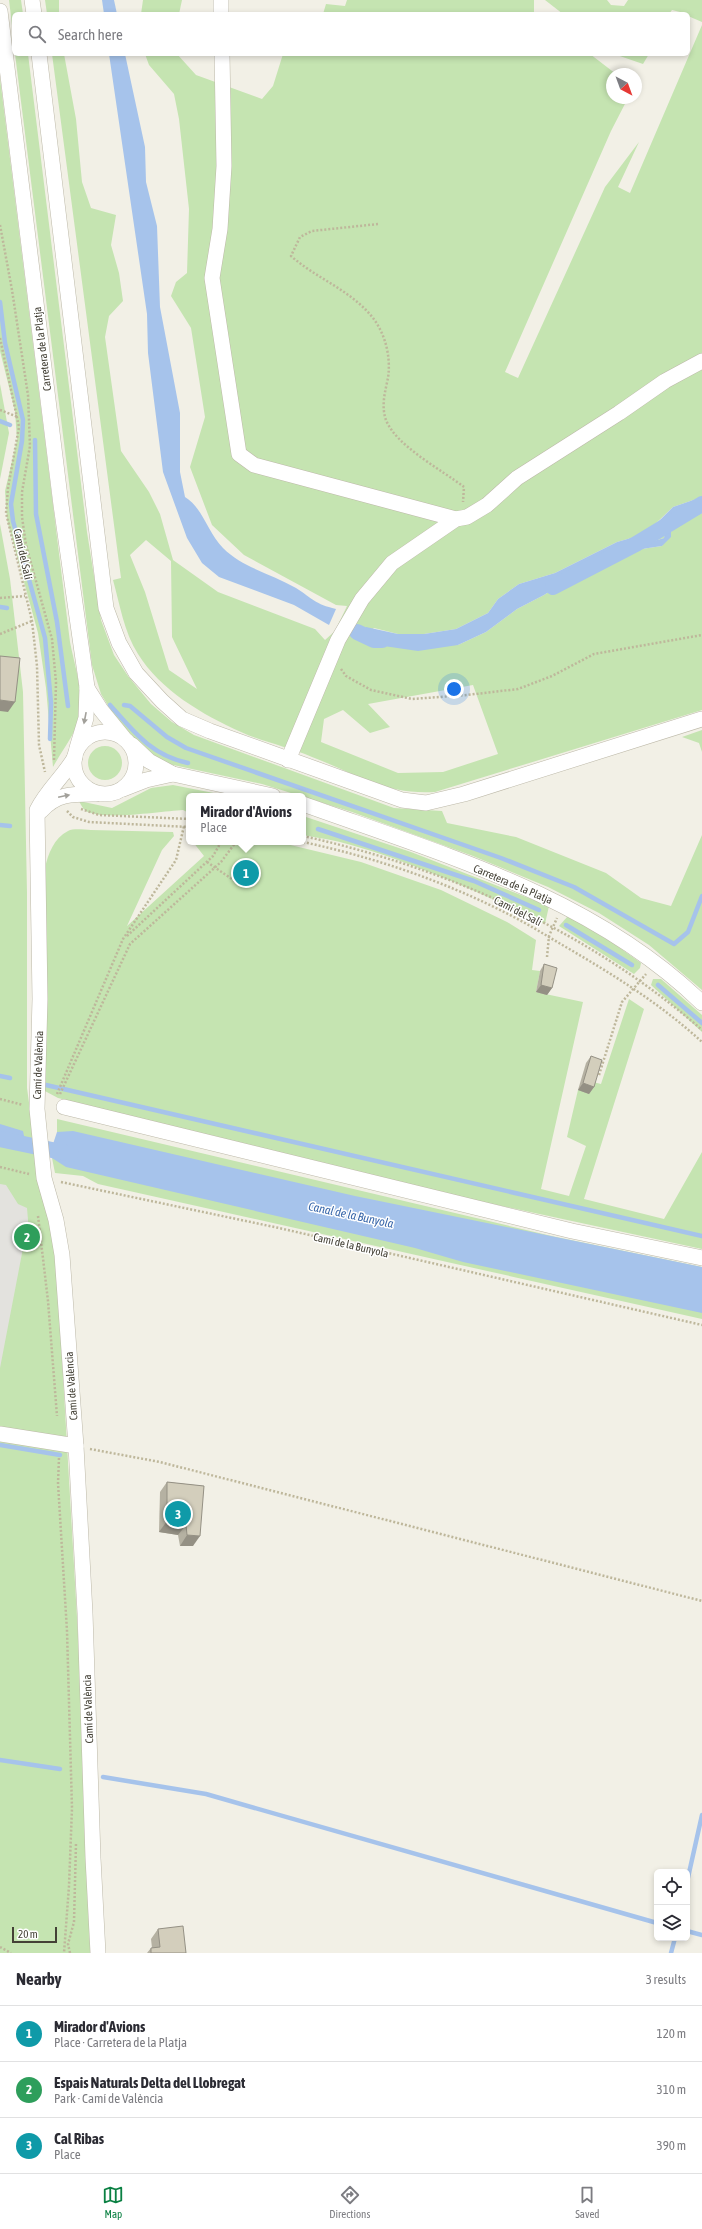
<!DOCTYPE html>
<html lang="en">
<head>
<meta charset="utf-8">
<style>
	:root { --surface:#fff; --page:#f7f7f7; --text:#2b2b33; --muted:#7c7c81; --line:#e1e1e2; --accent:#0b8043 }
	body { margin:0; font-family:"Asap Condensed",sans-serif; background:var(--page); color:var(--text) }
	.controls { position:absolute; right:12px; bottom:12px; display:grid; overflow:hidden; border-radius:6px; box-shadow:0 2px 6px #0003 }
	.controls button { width:36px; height:36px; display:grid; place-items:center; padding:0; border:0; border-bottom:1px solid var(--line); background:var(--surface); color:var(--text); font:20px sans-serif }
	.compass { position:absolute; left:606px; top:68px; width:36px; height:36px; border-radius:50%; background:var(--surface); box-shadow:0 2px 6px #0003; rotate:139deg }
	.scale { position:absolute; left:12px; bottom:10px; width:45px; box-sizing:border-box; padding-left:4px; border:2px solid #444136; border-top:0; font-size:11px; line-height:14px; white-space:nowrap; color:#444136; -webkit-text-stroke:3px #fff; paint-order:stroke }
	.you { position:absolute; left:454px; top:689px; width:14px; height:14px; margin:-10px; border:3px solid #fff; border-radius:50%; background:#1a73e8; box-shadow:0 0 0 6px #1a73e833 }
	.badge { display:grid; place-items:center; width:26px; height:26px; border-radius:50%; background:var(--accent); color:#fff; font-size:13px; font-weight:700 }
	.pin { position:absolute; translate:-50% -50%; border:2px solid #fff; box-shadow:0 1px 4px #0006 }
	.popup { position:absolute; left:186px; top:793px; width:120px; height:52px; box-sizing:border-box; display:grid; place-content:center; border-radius:6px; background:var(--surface); filter:drop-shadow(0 1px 3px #0005); font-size:13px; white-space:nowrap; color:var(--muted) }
	.popup b { font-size:15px; color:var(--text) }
	.popup::after { content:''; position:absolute; left:50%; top:100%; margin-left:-8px; border:8px solid transparent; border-top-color:var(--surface) }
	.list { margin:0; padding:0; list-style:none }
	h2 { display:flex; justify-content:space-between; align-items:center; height:52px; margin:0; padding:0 16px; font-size:17px }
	h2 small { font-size:13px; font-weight:400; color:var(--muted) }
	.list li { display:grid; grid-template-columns:26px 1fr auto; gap:12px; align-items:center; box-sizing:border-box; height:56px; padding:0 16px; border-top:1px solid var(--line) }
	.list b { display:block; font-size:15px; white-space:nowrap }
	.list p { margin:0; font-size:13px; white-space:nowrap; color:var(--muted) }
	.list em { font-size:13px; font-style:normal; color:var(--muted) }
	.icon { flex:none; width:22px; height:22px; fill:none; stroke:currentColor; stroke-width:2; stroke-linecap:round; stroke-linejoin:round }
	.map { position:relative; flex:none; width:702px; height:1953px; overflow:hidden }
	.search { position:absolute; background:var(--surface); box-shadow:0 2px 6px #0003; left:12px; right:12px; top:12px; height:44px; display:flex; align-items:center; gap:10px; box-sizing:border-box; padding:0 14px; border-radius:6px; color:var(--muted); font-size:15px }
	.sheet { height:220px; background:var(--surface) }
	nav { display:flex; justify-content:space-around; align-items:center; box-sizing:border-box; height:56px; border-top:1px solid var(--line); background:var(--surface); font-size:11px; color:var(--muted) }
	nav a { display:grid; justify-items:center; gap:2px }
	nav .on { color:var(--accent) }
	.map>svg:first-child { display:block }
</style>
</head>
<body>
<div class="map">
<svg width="702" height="1953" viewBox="0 0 702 1953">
	<rect width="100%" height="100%" fill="#f2f0e6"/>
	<g fill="#c5e4b1" fill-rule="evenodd">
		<polygon points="9,0 21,0 23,14 14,14 14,42"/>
		<polygon points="45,0 59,0 59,14 47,14"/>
		<polygon points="143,0 182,0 179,14 141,14"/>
		<polygon points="347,0 534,0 534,12 537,14 323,14 326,4 345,6"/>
		<polygon points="545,0 607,0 611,5 624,6 628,0 702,0 702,22 688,16 688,14 672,10 669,14 563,14"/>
		<path d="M702,25V497L673,507L652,527L660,526L665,531L664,538L647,543L645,534L617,542L555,573L519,584L498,599L488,613L456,629L424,634H398L374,628L363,636L458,645L486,632L517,609L544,595L595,563L635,550L662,546C675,523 679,523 702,513V710L435,792C384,795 357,774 312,757C289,747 263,742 241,732C203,715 160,690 138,654C124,632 120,605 113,580L121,578L52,54H64L76,119L82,182L91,208L116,215L111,245L119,273L123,301L109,316L105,337L121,451L149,492L160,514L173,560L218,592L315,629L325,640L335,631L347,606L336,605L244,555L212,525L190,467L205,417L191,328L171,296L176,282L187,273L189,209L179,119L174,94L149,65L145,54H177L196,75L262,99L273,86L283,54H590L616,74H612V98H628L611,131L505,372L518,378L605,187L639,142L618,187L630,193ZM146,540L171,561L172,637L197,689L169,670L145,592L130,555ZM473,685L498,754L443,772L398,773L321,742L324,719L343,710L370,733L390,727L368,704Z"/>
		<polygon points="15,54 28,54 87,532 101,620 114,655 128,676 151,704 172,722 194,735 394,808 442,811 447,823 516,837 606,873 641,898 671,906 702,835 702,990 649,945 599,913 548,887 473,856 352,812 262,784 164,763 149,754 115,717 101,694 92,665"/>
		<polygon points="614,54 649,54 643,64"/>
		<path d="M0,78L70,642C75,668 88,704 75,730C69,742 60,754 53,767L46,688L38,633L7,520L5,491L17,440L15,411L0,351Z"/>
		<polygon points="0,384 9,433 0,479"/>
		<polygon points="0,524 10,579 23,692 27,893 27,1088 41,1190 50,1220 56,1255 81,1686 92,1953 0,1953"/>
		<polygon points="702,730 702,752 699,743 682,737"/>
		<circle cx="105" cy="763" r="17"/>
		<path d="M173,785L229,796H189V813L183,810C162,811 104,821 86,811C83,809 81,805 79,801L112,808L151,788Z"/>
		<path d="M303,816L411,852L549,906L545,924C483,894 418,864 351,845C335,840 319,838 303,835Z"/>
		<path d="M91,830L173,832L174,836L162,850L127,926L204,856L193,842H278L361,862L441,890L507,922L536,940L532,970L540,971L536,992L583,1002L541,1189L569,1196L586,1146L567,1137L578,1090L593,1082L601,1084L629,999L644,1009L584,1199L664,1219L702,1152V1249L488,1203L58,1098L43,1090L46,1080L41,1078L45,868C48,854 54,838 68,831C74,828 85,830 91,830Z"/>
		<polygon points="568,916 613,943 641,963 640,968 634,974 559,926"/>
		<polygon points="653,979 661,979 702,1015 702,1032 651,985"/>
		<polygon points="57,1119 556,1237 702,1267 702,1282 57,1132"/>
		<polygon points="52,1158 702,1307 702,1319 98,1184 83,1176 55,1173"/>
	</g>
	<polygon fill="#e3e2de" points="0,1184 6,1185 18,1204 27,1208 30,1244 24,1243 0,1368"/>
	<g fill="#a6c3eb">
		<polygon points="102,0 114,0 117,14 104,14"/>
		<path d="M109,54H125L145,147L146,182L157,226L160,307L180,413V472L185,497C203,508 208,533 223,548C243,568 272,574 296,588C313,599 315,604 336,609L329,625L294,605L219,577L202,563L187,538L163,472L148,353L147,314Z"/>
		<polygon points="702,497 702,513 671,529 671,537 662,546 635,550 595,563 544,595 517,609 486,632 458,645 418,651 363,643 366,627 398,634 424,634 456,629 488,613 498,599 519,584 555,573 617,542 645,534 647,543 664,538 665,531 660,526 652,528 673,507"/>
		<polygon points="0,1124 23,1131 26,1145 0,1143"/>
		<polygon points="73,1131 355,1196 702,1267 702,1313 463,1262 415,1248 66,1167 52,1158 51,1150 57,1132"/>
	</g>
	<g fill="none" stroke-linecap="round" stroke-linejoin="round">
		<g stroke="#a6c3eb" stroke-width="4.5">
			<polyline points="0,302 5,343 23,420 22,441 11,504 13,521 45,638 51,703 50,739"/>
			<polyline points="0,421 10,425"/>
			<polyline points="35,440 36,514 57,622 68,706"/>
			<polyline points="0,607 7,608"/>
			<path d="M110,705C134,732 151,755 188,763"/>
			<polyline points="124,705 130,706 167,737 186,748 501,858 574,887 674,944 688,932 702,896"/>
			<polyline points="0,825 10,826"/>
			<polyline points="318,829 474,881 539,910"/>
			<polyline points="566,925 632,965"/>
			<polyline points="658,985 702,1023"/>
			<polyline points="0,1076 10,1078"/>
			<polyline points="46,1085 702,1236"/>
			<polyline points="0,1445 60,1455"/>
			<polyline points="0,1760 60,1769"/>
			<polyline points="103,1777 206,1794 657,1923"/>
			<polyline points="687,1882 702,1815"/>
			<polyline points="687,1931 702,1935"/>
			<polyline points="671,1953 675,1938"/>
		</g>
		<g stroke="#a6c3eb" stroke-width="16">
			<polyline points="553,587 636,544 702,504"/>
			<polyline points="357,632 374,640 382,640"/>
			<polyline points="0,1139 71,1154"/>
		</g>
		<defs>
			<g id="minor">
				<polyline points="32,0 34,14"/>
				<polyline points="221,0 221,14"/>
				<polyline points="0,11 61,505 87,687 86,718 77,748"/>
				<polyline points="39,54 106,608 119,643 136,673 162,701 182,719 210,731 402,800 426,803 464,794 702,719"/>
				<polyline points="222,54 224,166 220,229 212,278 239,454 254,465 456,519"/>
				<polyline points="87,688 101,710 123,737"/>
				<circle cx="105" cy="763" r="31"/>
				<polyline points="132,745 149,761 173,774 273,796"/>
				<path d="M75,757C64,776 47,790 37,810L40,999L37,1109L44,1178L56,1220L62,1255L76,1446L85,1613L93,1858L98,1953"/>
				<polyline points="288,760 338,640 362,599 392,563 456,519 467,517 487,505 517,478 619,413 665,381 702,361"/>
				<polyline points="123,789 146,780 173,774"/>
				<path d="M303,804C442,854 593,897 702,1003"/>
				<path d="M41,811C57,793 74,794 96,794"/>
				<polyline points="64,1107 572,1231 702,1258"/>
				<polyline points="0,1434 76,1446"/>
			</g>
		</defs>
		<use href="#minor" stroke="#bdb9a9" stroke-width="16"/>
		<g stroke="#beb79b" stroke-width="2.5" stroke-dasharray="2 2" stroke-linecap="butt">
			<path d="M378,224L312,231L300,237L291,256C317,279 351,290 373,318C386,335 391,358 388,378C385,392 381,406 386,420C396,446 442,470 464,487L463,502"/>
			<polyline points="0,225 12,290 28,395 30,446 22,492 22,517 26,545 52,639 56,682 54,760"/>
			<polyline points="0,338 19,427 8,488 6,513 32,621 37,666 39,745 45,772"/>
			<polyline points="0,410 18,417"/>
			<polyline points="0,598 25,596"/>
			<polyline points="0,634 32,621"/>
			<polyline points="341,669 346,676 371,690 412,699 467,695 518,689 552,676 594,654 702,635"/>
			<polyline points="81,809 99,815 189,819"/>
			<polyline points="67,811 73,817 89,822 189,827"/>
			<path d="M303,836C448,868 590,932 702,1030"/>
			<path d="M303,842C373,857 444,881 508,914C530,925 550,938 571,950C617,977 663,1006 702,1042"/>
			<polyline points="207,862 242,886 251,882 256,872 246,867"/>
			<polyline points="127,936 213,856 221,842"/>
			<polyline points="547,957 549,936 557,918"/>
			<polyline points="599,1075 622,1002 646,974"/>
			<polyline points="57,1094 123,939 176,860 184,826"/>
			<polyline points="60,1094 130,944 221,862 236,842"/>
			<polyline points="0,1099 23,1105"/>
			<polyline points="0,1167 29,1174"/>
			<polyline points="61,1182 279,1228 702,1325"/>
			<polyline points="38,1216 48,1301 57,1416"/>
			<polyline points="90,1449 160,1462 702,1601"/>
			<polyline points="59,1458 58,1483 67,1631 72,1808 69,1886 64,1953"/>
			<polyline points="0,1947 11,1953"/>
			<polyline points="70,1953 68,1944 74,1922 76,1843"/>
		</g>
		<use href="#minor" stroke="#fff" stroke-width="15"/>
	</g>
	<g fill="#b5b1a2">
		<polygon points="544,964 552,988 547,995 536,992 540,971"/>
		<polygon points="591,1056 594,1087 589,1094 578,1090 586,1063"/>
		<polygon points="167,1482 204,1486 193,1546 180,1546 178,1535 159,1532 160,1492"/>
		<polygon points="158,1929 186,1953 147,1953 151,1948 152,1948 151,1939"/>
	</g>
	<g fill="#949084">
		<polygon points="0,700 15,702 8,712 0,711"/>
		<polygon points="541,985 552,988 547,995 536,992"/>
		<polygon points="583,1083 594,1087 589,1094 578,1090"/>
		<polygon points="167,1521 186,1525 178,1535 159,1532"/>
		<polygon points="187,1535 200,1536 193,1546 180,1546"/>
	</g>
	<g fill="#d3cebc" stroke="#949084">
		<polygon points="0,656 20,658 15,702 0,700"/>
		<polygon points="544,964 557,968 552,988 541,985"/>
		<polygon points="591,1056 602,1060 594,1087 583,1083"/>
		<polygon points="167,1482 204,1486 200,1536 187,1535 186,1525 167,1521"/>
		<polygon points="183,1926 186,1953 151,1953 151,1948 160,1947 158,1929"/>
	</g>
	<defs><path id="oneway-solid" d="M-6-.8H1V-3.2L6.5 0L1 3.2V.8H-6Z"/></defs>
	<g fill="#a2a09a">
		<use href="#oneway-solid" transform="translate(85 718) rotate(101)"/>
		<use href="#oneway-solid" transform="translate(64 796) rotate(-12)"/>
	</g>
	<g text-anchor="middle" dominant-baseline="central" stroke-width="3" stroke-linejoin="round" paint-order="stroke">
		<g font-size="11" fill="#444136" stroke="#fff">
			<text transform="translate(42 349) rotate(-97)">Carretera de la Platja</text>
			<text transform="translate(23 554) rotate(77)">Camí del Salí</text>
			<text transform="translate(513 884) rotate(23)">Carretera de la Platja</text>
			<text transform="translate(518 911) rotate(27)">Camí del Salí</text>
			<text transform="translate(38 1065) rotate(-88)">Camí de València</text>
			<text transform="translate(351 1245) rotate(13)">Camí de la Bunyola</text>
			<text transform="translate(71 1386) rotate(-94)">Camí de València</text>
			<text transform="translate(88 1709) rotate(-92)">Camí de València</text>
		</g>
		<g font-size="12" font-style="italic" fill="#3665a9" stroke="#fff">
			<text transform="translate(351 1215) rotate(12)">Canal de la Bunyola</text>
		</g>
	</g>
</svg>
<div class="controls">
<button><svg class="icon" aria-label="locate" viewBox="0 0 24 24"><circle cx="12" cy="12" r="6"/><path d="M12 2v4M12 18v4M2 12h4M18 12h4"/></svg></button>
<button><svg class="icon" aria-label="layers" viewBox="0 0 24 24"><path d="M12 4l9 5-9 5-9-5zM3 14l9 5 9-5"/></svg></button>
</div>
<svg class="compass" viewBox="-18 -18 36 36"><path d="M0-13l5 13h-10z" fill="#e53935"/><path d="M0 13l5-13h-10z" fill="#7c7c81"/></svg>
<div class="scale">20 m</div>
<div class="you"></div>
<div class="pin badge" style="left:246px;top:873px;background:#0f9aa8">1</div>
<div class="popup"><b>Mirador d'Avions</b>Place</div>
<div class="pin badge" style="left:27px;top:1237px;background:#2e9e5b">2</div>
<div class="pin badge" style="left:178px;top:1514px;background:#0f9aa8">3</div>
<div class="search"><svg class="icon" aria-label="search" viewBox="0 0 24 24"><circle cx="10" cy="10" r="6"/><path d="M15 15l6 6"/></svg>Search here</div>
</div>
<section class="sheet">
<h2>Nearby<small>3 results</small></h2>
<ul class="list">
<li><span class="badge" style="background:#0f9aa8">1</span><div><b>Mirador d'Avions</b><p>Place · Carretera de la Platja</p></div><em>120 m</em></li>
<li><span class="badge" style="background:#2e9e5b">2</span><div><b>Espais Naturals Delta del Llobregat</b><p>Park · Camí de València</p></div><em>310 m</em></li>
<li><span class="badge" style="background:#0f9aa8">3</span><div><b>Cal Ribas</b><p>Place</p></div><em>390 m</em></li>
</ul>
</section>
<nav>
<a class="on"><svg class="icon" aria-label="map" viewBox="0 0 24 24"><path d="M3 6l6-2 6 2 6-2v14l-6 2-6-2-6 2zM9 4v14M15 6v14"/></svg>Map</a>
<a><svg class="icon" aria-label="directions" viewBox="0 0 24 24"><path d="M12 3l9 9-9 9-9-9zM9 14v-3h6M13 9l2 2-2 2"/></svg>Directions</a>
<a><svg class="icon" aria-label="saved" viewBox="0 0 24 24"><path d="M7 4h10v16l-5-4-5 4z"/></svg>Saved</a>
</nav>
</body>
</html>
